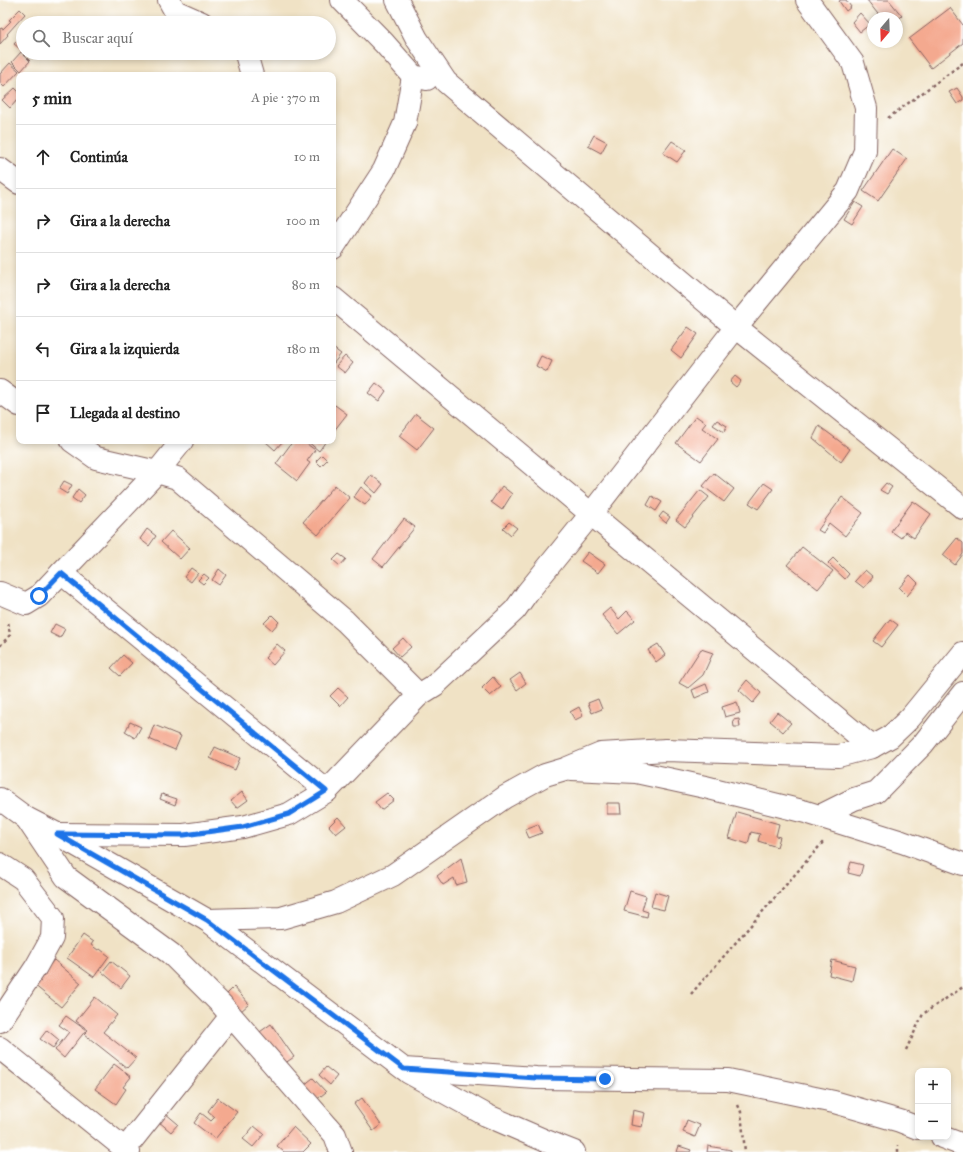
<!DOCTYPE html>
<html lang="es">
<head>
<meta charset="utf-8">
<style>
	:root { --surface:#fff; --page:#f6f6f6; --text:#222; --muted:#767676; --line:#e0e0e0 }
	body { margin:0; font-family:"IM FELL Great Primer",serif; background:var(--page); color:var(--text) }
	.controls { position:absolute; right:12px; bottom:12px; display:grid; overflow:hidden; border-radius:8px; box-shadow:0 2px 6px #0003 }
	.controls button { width:36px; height:36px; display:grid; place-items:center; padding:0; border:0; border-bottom:1px solid var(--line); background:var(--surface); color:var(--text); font:20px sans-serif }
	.compass { position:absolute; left:867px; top:12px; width:36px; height:36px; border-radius:50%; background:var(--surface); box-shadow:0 2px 6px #0003; rotate:199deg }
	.stop { position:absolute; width:12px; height:12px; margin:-9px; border:3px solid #1a73e8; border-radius:50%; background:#fff }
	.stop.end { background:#1a73e8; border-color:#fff; box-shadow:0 1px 4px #0008 }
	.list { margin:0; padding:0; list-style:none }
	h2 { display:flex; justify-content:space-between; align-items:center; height:52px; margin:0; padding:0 16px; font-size:17px }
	h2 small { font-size:13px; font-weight:400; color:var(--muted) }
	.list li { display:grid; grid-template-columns:26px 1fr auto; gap:12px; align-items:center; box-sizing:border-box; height:64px; padding:0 16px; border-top:1px solid var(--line) }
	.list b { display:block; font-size:15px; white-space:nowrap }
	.list em { font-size:13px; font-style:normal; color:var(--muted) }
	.icon { flex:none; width:22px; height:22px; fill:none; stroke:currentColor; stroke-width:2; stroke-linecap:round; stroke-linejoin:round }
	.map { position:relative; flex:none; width:963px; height:1152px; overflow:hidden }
	.search { position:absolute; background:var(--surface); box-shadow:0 2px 6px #0003; left:16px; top:16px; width:320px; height:44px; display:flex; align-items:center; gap:10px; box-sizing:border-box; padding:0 14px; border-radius:22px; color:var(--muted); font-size:15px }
	.panel { position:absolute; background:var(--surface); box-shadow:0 2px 6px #0003; left:16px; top:72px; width:320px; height:372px; border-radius:8px }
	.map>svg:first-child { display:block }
</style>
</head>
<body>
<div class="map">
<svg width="963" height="1152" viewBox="0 0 963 1152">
	<rect width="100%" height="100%" fill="#fff"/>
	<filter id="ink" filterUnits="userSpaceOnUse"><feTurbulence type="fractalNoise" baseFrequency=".025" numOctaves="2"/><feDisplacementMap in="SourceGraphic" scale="8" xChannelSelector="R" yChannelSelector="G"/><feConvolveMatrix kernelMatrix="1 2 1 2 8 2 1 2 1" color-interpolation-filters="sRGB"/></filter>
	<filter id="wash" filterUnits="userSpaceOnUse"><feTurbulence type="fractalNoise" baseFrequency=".012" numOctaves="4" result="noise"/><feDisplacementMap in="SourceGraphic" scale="16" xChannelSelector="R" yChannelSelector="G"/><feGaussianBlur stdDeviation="0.9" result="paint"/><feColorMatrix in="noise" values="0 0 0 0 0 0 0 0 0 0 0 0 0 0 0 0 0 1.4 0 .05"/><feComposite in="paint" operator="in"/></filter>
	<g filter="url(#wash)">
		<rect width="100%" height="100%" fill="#f0e2c5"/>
		<g id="blocks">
			<g fill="#f4a98f">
				<polygon points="841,0 846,0 851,7 846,11 839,1"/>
				<polygon points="867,0 889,0 902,16 897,20 897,18 881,18"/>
				<polygon points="950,8 963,25 963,43 931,68 909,39"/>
				<polygon points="20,9 25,14 7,34 8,35 0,44 0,29 1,28 3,29 11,21 9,20"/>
				<polygon points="860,13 870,24 860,32 852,22"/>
				<polygon points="23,34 23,51 14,44"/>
				<polygon points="21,52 30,61 21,71 12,62"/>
				<polygon points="10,63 19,71 4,87 0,83 0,74"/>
				<polygon points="15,88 19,92 19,98 10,108 2,100"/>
				<polygon points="957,88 963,97 963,100 957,104 949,92"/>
				<polygon points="594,135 607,142 601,153 588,146"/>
				<polygon points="672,141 686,150 677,162 663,153"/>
				<polygon points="892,149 907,159 878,201 863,191"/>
				<polygon points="855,202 863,207 852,224 844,219"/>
				<polygon points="688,327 698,334 681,358 671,350"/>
				<polygon points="333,348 341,354 333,364"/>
				<polygon points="345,356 353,363 345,373 336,366"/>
				<polygon points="541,356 552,361 547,372 536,366"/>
				<polygon points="735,376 741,381 736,387 730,382"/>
				<polygon points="376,383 386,391 379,401 368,393"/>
				<polygon points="335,405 347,414 333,432 333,407"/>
				<polygon points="416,414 434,428 417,450 399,436"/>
				<polygon points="696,416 706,423 702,428 718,439 701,461 676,443"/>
				<polygon points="717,420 727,426 724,432 713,425"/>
				<polygon points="819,426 850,449 841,462 813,438"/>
				<polygon points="265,441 283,441 275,450"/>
				<polygon points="293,441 303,441 315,450 307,461 310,463 297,481 276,464"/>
				<polygon points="307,441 326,441 319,451"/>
				<polygon points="322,455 327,460 321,466 316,461"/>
				<polygon points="714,473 734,489 724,502 703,486"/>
				<polygon points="371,475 383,484 376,493 365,483"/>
				<polygon points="64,481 72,485 67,494 59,489"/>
				<polygon points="764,483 773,489 758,509 749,503"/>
				<polygon points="886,483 892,487 887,494 880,490"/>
				<polygon points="335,485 350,498 318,535 303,522"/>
				<polygon points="502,486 512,494 502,510 491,502"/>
				<polygon points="361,487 372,496 365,505 354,497"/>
				<polygon points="78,489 85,495 79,503 72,498"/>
				<polygon points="700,490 709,497 685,527 676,520"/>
				<polygon points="652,496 662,502 656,511 647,505"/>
				<polygon points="842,497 863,513 845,536 829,523 823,533 818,530"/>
				<polygon points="913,501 931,514 914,538 905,532 901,538 891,531"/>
				<polygon points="663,512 670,517 666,523 659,517"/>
				<polygon points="404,519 415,527 383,567 373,559"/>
				<polygon points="509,522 517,528 511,535 503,528"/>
				<polygon points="147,529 156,536 149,546 140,539"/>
				<polygon points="171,531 190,548 180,559 161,542"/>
				<polygon points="957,538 963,543 963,554 955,565 943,555"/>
				<polygon points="802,547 833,571 818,589 787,565"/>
				<polygon points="588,552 605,564 598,573 581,561"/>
				<polygon points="339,554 346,559 340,566 333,560"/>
				<polygon points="833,558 849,574 845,579 828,563"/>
				<polygon points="191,568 198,573 191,582 184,577"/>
				<polygon points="219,569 226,575 219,585 212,580"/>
				<polygon points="865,570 873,577 864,588 855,581"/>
				<polygon points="204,574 209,578 203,584 198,580"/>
				<polygon points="910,575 918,583 907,596 899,588"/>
				<polygon points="610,608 619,619 627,611 635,620 618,634 602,615"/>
				<polygon points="272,615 279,622 272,630 264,623"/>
				<polygon points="890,619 898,625 881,647 873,641"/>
				<polygon points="55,624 65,629 60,638 50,633"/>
				<polygon points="403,638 411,647 400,657 392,648"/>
				<polygon points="277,644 285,651 273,665 265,658"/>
				<polygon points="658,644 665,655 656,662 648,650"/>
				<polygon points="701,649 713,653 703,675 688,688 679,683"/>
				<polygon points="123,655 132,663 120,676 111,668"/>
				<polygon points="520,673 526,683 517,690 510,680"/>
				<polygon points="493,677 501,687 490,696 482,688"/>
				<polygon points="747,680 761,693 753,703 739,690"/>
				<polygon points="706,684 709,692 695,698 692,690"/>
				<polygon points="338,688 348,697 340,706 330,696"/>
				<polygon points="598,699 602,709 592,713 588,703"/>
				<polygon points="737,702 740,713 725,717 722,707"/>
				<polygon points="579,707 583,716 575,720 570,712"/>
				<polygon points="777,712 791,723 783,732 770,721"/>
				<polygon points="739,719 740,727 734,727 733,720"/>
				<polygon points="130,722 141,727 135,738 125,732"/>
				<polygon points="154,725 181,736 175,750 149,739"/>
				<polygon points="215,747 240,758 235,770 210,758"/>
				<polygon points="242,792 248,800 237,808 231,801"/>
				<polygon points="387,793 394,800 381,810 375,802"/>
				<polygon points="162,794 177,799 175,805 160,799"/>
				<polygon points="607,803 620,803 621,814 607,814"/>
				<polygon points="737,812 779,824 776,836 780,837 777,847 758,841 760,834 751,832 748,844 729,838"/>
				<polygon points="338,817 346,826 336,834 329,826"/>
				<polygon points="538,824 542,833 529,838 525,829"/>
				<polygon points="461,858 467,882 456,885 454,878 443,885 437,876"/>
				<polygon points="851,862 863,865 860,876 848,873"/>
				<polygon points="630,891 646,896 642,910 648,912 647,917 624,911"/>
				<polygon points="655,892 668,896 664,910 651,907"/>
				<polygon points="83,935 93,942 91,945 98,950 100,949 109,956 94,977 67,958"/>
				<polygon points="54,960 81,983 61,1007 33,984"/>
				<polygon points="832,960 855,966 852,981 829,975"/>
				<polygon points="111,961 130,976 121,988 102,972"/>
				<polygon points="234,987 249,1004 240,1012 225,996"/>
				<polygon points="95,997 117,1015 103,1032 136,1058 127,1068 84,1034 88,1030 76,1021"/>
				<polygon points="66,1016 86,1030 64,1058 55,1050 69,1032 59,1025"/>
				<polygon points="271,1024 294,1057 281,1066 257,1034"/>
				<polygon points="47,1030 59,1040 53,1048 40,1039"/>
				<polygon points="114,1064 131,1077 123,1087 126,1089 116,1104 95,1089"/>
				<polygon points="326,1067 337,1076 330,1085 319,1075"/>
				<polygon points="313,1078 326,1092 315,1101 303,1086"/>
				<polygon points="218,1098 237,1112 215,1139 194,1123 201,1113 211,1121 215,1117 208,1111"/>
				<polygon points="362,1098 381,1125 373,1131 354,1104"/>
				<polygon points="633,1110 645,1113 642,1127 631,1125"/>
				<polygon points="165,1113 178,1124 171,1132 158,1121"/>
				<polygon points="687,1120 700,1125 695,1137 683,1132"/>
				<polygon points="254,1126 264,1134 253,1147 243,1139"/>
				<polygon points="293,1127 311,1144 303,1152 284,1152 277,1146"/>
				<polygon points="679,1146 691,1150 690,1152 677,1152"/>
				<polygon points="708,1146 731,1150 731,1152 707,1152"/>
			</g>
		</g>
	</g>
	<g filter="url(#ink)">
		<use href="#blocks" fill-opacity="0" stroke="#846361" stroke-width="1"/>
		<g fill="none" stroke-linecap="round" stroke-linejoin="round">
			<defs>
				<g id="minor">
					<polyline points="169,0 175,11 202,23"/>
					<polyline points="342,0 384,43 413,76 427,79"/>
					<polyline points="397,0 417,39 446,82 736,327 963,508"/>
					<polyline points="245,53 246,54 252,75"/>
					<polyline points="0,169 19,183"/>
					<polyline points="333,248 384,170 405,123 413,76"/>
					<polyline points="333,298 591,514 872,747"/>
					<polyline points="0,391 19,405"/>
					<polyline points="72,441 96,458 157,472 177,478 345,621 419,695"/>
					<polyline points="61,573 327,791"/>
					<polyline points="0,593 26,604 39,596 157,472 182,441"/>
					<polyline points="572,769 636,772 705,787 806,812 902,842 963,864"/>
					<polyline points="0,799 26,818 57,834 207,920 404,1069 536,1078 728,1080 834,1102 900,1121 918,1128"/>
					<polyline points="820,816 854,799 876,792 923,744 963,693"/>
					<polyline points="27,819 66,877 171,954 221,1004 335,1135 341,1152"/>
					<polyline points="57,834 184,835 243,827 289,814 327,791 419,695 435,685 515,610 527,593 591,514 736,327 848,191 865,151 866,108 853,63 807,0"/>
					<polyline points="0,864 23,879 53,918 52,938 36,967 0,1021"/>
					<polyline points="207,920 281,918 336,902 393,875 505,797 545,775 565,769 601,754 666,750 838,756 872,747 890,737 910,718 963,653"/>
					<polyline points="0,1048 129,1152"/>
					<polyline points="408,1072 486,1115 546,1141 574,1152"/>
					<polyline points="942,1137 963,1145"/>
					<polyline points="125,1149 231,1016"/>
				</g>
			</defs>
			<use href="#minor" stroke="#846361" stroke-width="24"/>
			<g stroke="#846361" stroke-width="2.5" stroke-dasharray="3 3" stroke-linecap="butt">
				<polyline points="888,118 963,63"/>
				<polyline points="0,646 10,635 8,621"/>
				<polyline points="691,994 824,841"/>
				<polyline points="906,1050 923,1014 963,987"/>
				<polyline points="738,1105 741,1112 745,1152"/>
				<polyline points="898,1152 898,1145"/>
			</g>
			<use href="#minor" stroke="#fff" stroke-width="22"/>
		</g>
	</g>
	<g fill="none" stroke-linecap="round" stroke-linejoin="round" filter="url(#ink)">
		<polyline stroke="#1a73e8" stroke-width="5" points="39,596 61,573 326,791 289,814 243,827 184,835 57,834 207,920 404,1069 536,1078 605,1079"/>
	</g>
</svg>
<div class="controls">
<button>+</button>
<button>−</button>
</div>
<svg class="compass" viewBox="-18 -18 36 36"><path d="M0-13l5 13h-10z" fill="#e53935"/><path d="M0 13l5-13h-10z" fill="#767676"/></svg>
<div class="stop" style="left:39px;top:596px"></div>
<div class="stop end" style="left:605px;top:1079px"></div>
<div class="search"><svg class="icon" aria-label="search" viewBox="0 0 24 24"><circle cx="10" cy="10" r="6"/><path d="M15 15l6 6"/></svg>Buscar aquí</div>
<section class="panel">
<h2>5 min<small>A pie · 370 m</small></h2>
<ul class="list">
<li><svg class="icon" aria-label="ahead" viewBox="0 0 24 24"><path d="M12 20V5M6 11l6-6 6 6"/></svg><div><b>Continúa</b></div><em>10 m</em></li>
<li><svg class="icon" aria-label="right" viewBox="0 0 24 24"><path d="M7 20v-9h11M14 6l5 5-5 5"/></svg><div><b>Gira a la derecha</b></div><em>100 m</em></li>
<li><svg class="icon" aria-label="right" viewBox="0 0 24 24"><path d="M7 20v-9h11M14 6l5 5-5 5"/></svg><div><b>Gira a la derecha</b></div><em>80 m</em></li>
<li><svg class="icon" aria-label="left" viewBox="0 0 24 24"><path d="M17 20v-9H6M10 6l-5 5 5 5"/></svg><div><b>Gira a la izquierda</b></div><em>180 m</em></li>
<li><svg class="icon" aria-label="arrive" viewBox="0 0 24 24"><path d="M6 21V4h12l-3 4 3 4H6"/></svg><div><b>Llegada al destino</b></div></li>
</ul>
</section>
</div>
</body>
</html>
